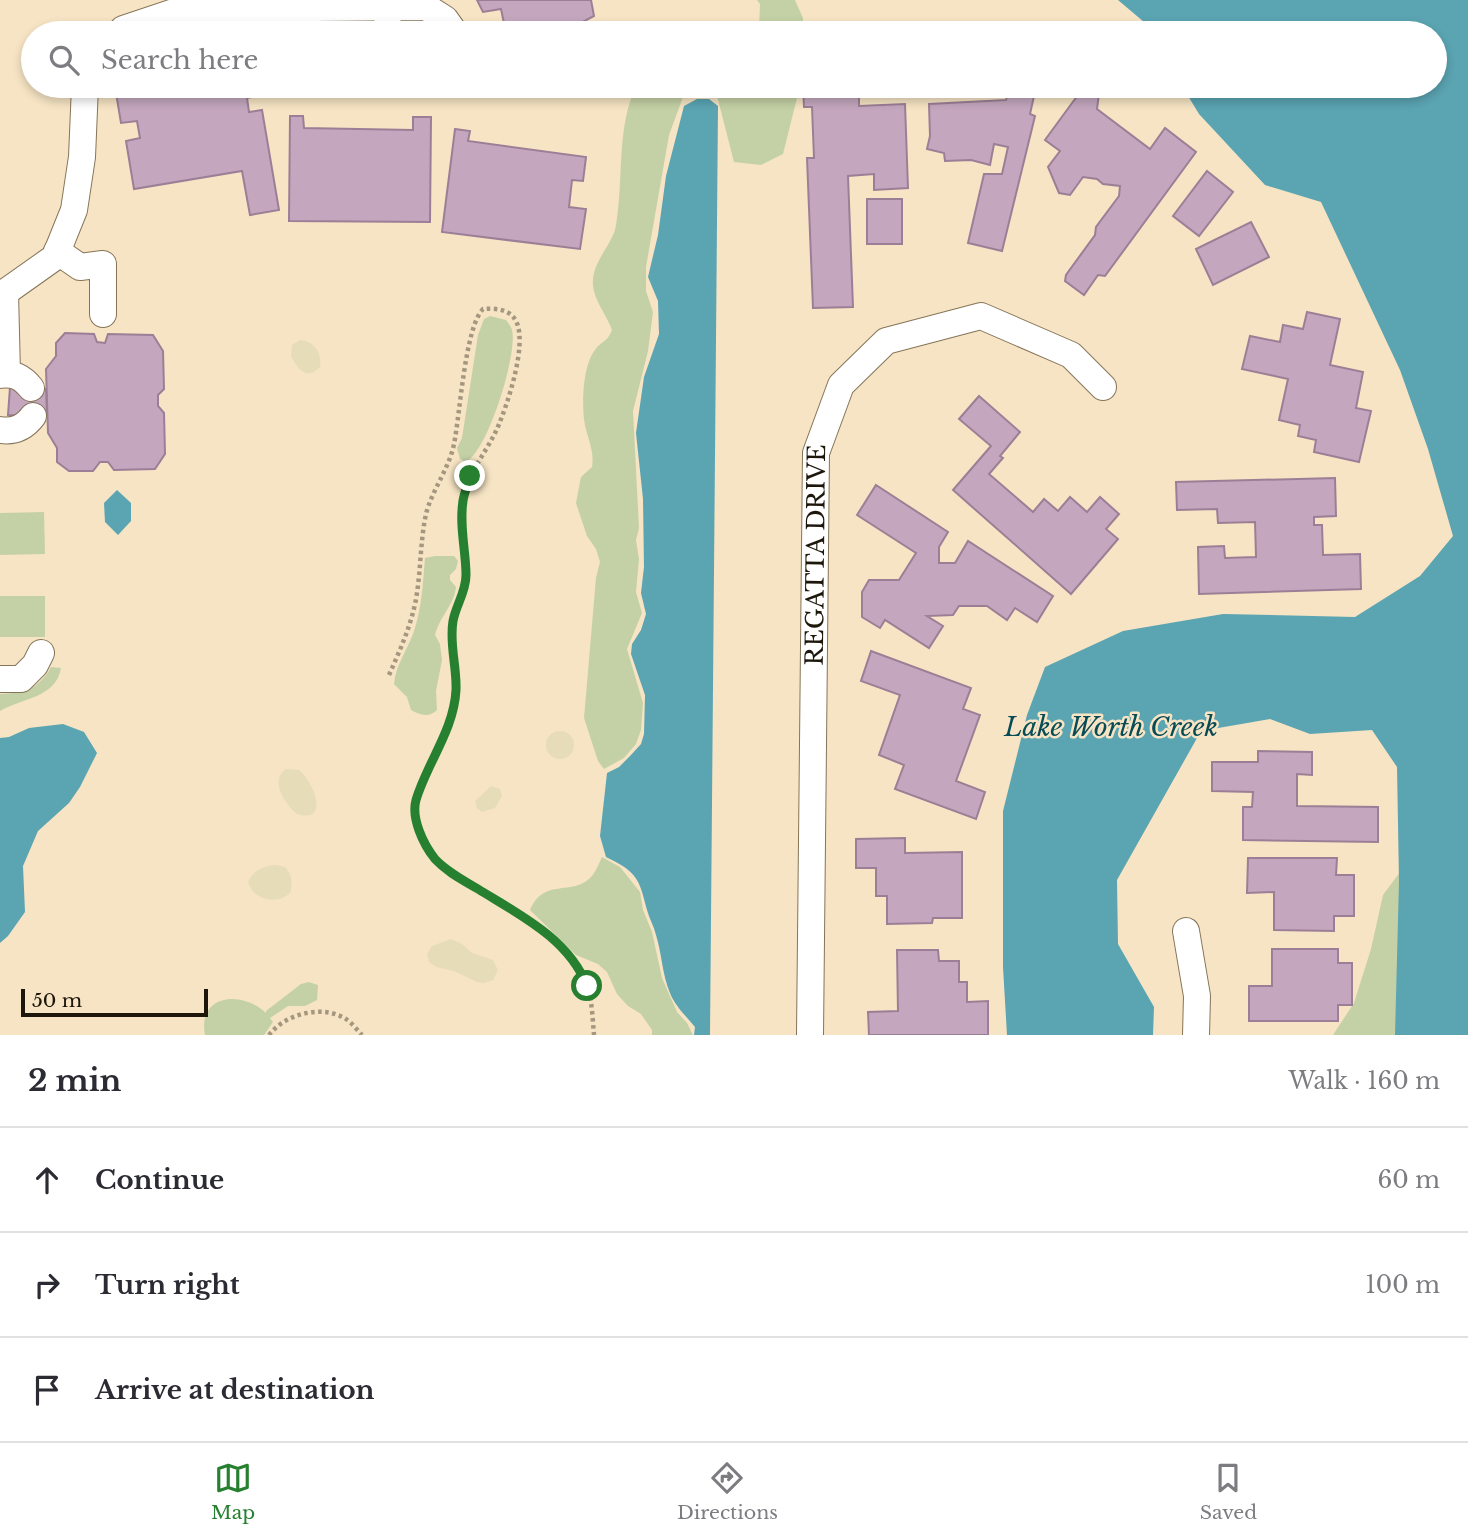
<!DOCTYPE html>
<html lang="en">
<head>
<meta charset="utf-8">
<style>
	:root { --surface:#fff; --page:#f7f7f7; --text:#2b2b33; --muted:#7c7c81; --line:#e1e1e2; --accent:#278030 }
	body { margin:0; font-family:"Libre Baskerville",serif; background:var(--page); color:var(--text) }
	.scale { position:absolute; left:21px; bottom:18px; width:187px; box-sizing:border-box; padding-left:7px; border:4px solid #1d160b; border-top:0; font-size:19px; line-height:24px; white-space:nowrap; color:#1d160b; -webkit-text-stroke:5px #f6e4c4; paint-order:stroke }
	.stop { position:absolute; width:21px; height:21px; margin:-16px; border:5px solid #278030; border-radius:50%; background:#fff }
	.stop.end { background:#278030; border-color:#fff; box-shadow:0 2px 7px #0008 }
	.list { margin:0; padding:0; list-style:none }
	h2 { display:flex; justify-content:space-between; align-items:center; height:91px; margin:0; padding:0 28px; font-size:30px }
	h2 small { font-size:23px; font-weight:400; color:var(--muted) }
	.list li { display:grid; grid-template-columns:46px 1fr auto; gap:21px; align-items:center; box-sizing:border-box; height:105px; padding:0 28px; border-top:2px solid var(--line) }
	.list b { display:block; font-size:26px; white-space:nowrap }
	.list em { font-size:23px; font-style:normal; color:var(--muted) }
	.icon { flex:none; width:38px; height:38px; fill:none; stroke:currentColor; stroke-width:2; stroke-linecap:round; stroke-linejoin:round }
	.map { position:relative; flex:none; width:1468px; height:1035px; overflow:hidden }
	.search { position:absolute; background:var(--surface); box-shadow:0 4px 10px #0003; left:21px; right:21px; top:21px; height:77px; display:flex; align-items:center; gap:18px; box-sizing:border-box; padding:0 24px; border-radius:38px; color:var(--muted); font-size:26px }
	.sheet { height:406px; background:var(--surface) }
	nav { display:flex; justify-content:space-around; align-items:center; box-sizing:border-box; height:98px; border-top:2px solid var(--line); background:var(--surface); font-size:19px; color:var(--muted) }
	nav a { display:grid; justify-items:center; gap:4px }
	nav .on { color:var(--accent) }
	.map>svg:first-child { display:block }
</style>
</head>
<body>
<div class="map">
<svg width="1468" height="1035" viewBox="0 0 1468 1035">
	<rect width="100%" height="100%" fill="#f6e4c4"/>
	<g fill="#c4d1a6">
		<polygon points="757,0 795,0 803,18 803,33 756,33 759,30 760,4"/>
		<path d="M636,86H800L783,154L761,165L734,162L716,92L704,91L683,97L669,135L646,267V291L653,312L648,351L633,411L639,528L636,540L639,559L636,592L642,613L627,649L643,703L641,730L636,744L624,758L604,769L598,761L584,718L596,578L600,562L596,549L587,536L576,503L581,477L592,467C595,450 586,436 584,419C582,401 583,365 595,350C602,340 606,344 612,330C607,315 594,301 593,285C591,262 613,245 616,225C624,179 616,129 636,86Z"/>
		<path d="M490,316L506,320C508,323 511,326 512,330C518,353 488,451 466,462L460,459L457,448L462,438L478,335L484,319Z"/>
		<polygon points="44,512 45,554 0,555 0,513"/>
		<path d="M435,556H454L458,561L456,569L450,575V580L456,587C454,605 440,616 435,635L440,644L442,660L436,691L437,710C429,718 420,715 411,710L407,697L394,684C395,665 410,646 415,628C422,605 423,582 425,558Z"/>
		<rect x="0" y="596" width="45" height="41"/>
		<path d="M51,667L61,668C56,698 22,698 0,711V694C24,693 39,689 51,667Z"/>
		<polygon points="1447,809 1468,1035 1333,1035 1354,1003 1371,949 1383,895"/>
		<path d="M602,857L620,867L640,892L643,910L652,932L662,978L677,1012L687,1023L693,1035H652V1030L641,1014L628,1006L617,994L607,972L598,964L576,955L530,910C544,877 572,897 591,877C596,872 599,863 602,857Z"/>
		<path d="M309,982L318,985L317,1000L305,1006H288L270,1018L273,1022L264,1035H205C197,994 242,990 266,1013V1011L301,984Z"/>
	</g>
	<g fill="#e6ddb8">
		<path d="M300,340C315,341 322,354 320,367C306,381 298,369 291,356L292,345Z"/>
		<circle cx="560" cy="745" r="14"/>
		<path d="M286,769L299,770C313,781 331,824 297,814C285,804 269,781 286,769Z"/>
		<polygon points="491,786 500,789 502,796 495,808 482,812 477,808 475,801"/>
		<path d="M276,865L285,867C292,874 293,883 290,893C277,905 253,900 248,882C253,870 264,866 276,865Z"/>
		<polygon points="451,939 462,944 472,953 493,960 498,970 493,980 484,983 477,982 454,971 436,967 429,962 427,954 432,946"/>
	</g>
	<g fill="#5ba4b2">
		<polygon points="1118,0 1468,0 1468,1035 1395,1035 1399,881 1397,767 1372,730 1310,734 1270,719 1201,731 1117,880 1118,944 1154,1007 1153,1035 1007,1035 1003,967 1003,811 1027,715 1045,667 1123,631 1223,614 1355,617 1420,576 1453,536 1428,449 1400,370 1321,202 1265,185 1199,114 1182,86 1435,86 1435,33 1151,33 1144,22"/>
		<path d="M697,99H709L718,106L710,1035H694L695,1027C686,1016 675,1006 670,993C662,974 662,954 656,935C654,926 649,918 647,910C639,878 637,872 606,857L600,836L607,773L619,767L631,755L641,744L644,734L645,695L631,654L632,644L641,630L646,614L641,593L644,567L643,499L636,433L644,377L659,334L658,301L648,277L658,235L666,176L684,106Z"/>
		<polygon points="117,490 131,503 131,521 118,535 105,522 104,503"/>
		<polygon points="63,724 84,732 97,753 80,787 69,803 38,831 23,866 25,912 8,936 0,943 0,738 9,737 29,728"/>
	</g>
	<g fill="#c4a7be" stroke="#9c7f96" stroke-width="2">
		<polygon points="477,0 591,0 594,16 577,25 582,33 506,33 501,9 483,12"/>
		<polygon points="129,86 131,96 189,86 272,86 273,93 247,98 249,112 262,110 279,210 250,215 242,171 134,189 126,141 140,138 137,121 121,123 115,87"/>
		<polygon points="803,86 859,86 859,106 905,104 908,188 874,190 874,174 848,176 853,307 813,308 807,158 814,158 812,107 804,107"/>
		<polygon points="1010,86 1036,87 1030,114 1035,116 1002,251 968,243 984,174 1002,174 1008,147 994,144 990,165 971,160 945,161 944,153 927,149 930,136 929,104 1006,100"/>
		<polygon points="1079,86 1100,86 1097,109 1150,149 1165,128 1196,152 1105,276 1098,275 1084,295 1065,281 1066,275 1095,235 1096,227 1119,196 1120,186 1103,184 1097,179 1083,177 1070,195 1059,193 1048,167 1060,151 1045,140 1083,88"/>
		<polygon points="290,116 303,116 304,128 413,130 413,117 431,117 430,222 289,221"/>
		<polygon points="455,129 470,131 468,141 586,157 583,181 572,180 569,207 586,209 580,249 442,232"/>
		<polygon points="1207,171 1233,192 1199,236 1173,216"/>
		<rect x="867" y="199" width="35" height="45"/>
		<polygon points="1251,222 1269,257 1213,285 1196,249"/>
		<polygon points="1307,312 1340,319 1330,365 1363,372 1356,408 1371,411 1359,462 1314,452 1316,440 1298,436 1300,425 1279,420 1288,379 1242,369 1250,336 1280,342 1283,325 1303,329"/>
		<polygon points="65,333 94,334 97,342 105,343 108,334 153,335 163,351 164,389 158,395 158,406 164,413 165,454 155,469 114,470 108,462 100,462 93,471 69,471 57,462 57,448 48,433 46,369 56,356 56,343"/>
		<polygon points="10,387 46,389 47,416 8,415"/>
		<polygon points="979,396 1020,432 1000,456 1003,458 989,474 1033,512 1044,499 1058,511 1070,497 1087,512 1100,497 1119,514 1106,529 1118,539 1071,594 953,490 991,446 959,419"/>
		<polygon points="1335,478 1336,516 1314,517 1314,525 1322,525 1323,555 1360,554 1361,589 1199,594 1198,547 1224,546 1225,558 1256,557 1255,522 1218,523 1217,509 1177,510 1176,482"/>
		<polygon points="876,485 948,532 939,547 939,563 955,563 968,541 1053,596 1037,622 1015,608 1007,620 987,606 959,606 953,615 927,616 943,626 929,648 885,620 880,628 862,617 862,592 869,580 899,580 916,553 857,515"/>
		<polygon points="871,651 971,688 963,709 980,715 956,781 985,792 976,819 895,789 904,765 879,755 900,695 861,681"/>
		<polygon points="1258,751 1312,752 1312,775 1297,774 1297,806 1378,807 1378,842 1243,840 1243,807 1252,807 1253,792 1212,791 1212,762 1258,762"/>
		<polygon points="905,838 905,853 962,852 962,918 933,918 932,923 887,924 887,896 876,896 876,868 856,868 856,839"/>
		<polygon points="1248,858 1337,858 1336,875 1354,875 1354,916 1334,916 1334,931 1274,930 1274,892 1247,893"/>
		<polygon points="1272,949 1338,949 1338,963 1352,963 1352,1005 1338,1005 1338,1021 1249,1021 1249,986 1272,986"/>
		<polygon points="897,950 938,950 939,961 959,961 959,982 967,982 967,1002 988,1001 988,1035 869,1035 868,1012 898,1011"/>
	</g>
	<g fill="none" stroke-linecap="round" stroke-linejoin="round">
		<defs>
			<g id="minor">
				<polyline points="298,7 312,33"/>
				<polyline points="120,33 123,29 183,9 426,7 445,19 455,33"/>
				<polyline points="387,33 388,7"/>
				<polyline points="57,251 80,267 103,264 103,314"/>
				<polyline points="5,292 7,374"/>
				<polyline points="0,296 55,257 74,210 82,157 85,86"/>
				<path d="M0,375C14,373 22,377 31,388"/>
				<path d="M0,430C14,432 24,428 33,416"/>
				<polyline points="0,679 21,679 35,665 41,653"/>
				<polyline points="1186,931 1197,996 1196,1035"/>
				<path id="s1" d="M810,1035L816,453L841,385L886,341L981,316L1071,355L1103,387"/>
			</g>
		</defs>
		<use href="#minor" stroke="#857558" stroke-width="28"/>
		<g stroke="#a5977f" stroke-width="4.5" stroke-dasharray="3.5 3.5" stroke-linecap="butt">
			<path d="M389,675C400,650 411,626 416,599C421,571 420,542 426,514C432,490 449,469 454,444C460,415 465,327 483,309C495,308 510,309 516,321C528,344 507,406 497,429C486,453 467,474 463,500C458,526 468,553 466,579C465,597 454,612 452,630C450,653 458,676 454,699C451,723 440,746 429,768C424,778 417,791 415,803C406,864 499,899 539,928C555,939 569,952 580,968C592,988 592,1013 594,1035"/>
			<path d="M269,1035C285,1014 322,1004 346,1019C352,1023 357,1030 362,1035"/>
		</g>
		<use href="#minor" stroke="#fff" stroke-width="26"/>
	</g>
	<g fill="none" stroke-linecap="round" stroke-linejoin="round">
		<path stroke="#278030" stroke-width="9" d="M470,476C468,484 464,493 463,501C459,526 466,551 466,575C466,592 456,605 453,621C449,644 457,667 456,690C454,730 427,763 416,800C411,818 423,844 435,859C447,872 463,880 478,889C520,915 569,939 587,986"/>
	</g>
	<g text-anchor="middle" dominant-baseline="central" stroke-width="5" stroke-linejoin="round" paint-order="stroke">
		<g font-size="24" fill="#1d160b" stroke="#f6e4c4">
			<text stroke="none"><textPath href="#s1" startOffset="480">REGATTA DRIVE</textPath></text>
		</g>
		<g font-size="26" font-style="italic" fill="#074b56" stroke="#f6e4c4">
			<text x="1111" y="727">Lake Worth Creek</text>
		</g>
	</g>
</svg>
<div class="scale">50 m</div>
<div class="stop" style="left:587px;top:986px"></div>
<div class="stop end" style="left:470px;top:476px"></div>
<div class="search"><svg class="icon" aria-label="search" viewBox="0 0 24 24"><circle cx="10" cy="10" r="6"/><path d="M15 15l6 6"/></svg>Search here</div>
</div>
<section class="sheet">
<h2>2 min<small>Walk · 160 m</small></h2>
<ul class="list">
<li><svg class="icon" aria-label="ahead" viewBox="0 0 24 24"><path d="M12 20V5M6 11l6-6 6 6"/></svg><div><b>Continue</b></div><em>60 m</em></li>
<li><svg class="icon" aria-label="right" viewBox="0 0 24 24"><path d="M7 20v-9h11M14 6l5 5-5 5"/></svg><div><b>Turn right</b></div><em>100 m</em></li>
<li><svg class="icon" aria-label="arrive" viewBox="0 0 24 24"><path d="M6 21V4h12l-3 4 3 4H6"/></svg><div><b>Arrive at destination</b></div></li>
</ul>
</section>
<nav>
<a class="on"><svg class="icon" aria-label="map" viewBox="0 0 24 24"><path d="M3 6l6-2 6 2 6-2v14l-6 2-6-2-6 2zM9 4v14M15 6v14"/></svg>Map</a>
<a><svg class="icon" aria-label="directions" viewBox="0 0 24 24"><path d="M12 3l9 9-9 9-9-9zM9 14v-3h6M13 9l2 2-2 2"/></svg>Directions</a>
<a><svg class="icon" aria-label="saved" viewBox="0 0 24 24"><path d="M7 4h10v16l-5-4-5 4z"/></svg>Saved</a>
</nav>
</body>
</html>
